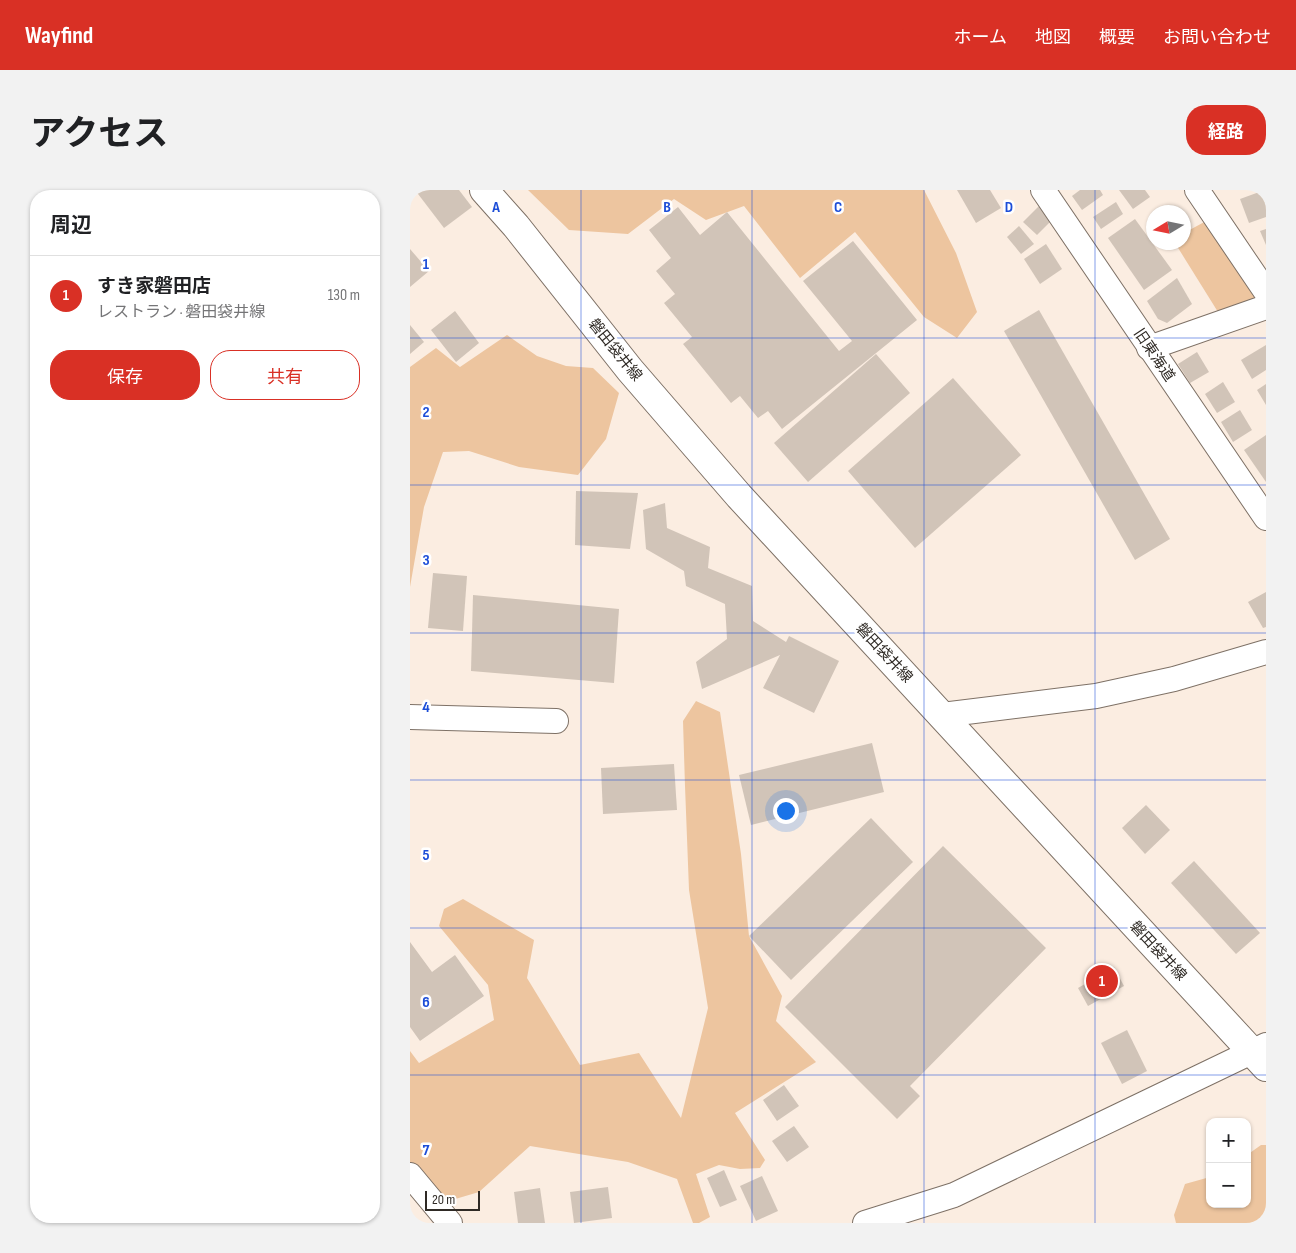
<!DOCTYPE html>
<html lang="ja">
<head>
<meta charset="utf-8">
<style>
	:root { --surface:#fff; --page:#f2f2f2; --text:#202124; --muted:#757577; --line:#e0e0e0; --accent:#d93025 }
	body { margin:0; font-family:"Sofia Sans Condensed","Noto Sans JP",sans-serif; background:var(--page); color:var(--text) }
	.controls { position:absolute; right:15px; bottom:15px; display:grid; overflow:hidden; border-radius:10px; box-shadow:0 1px 4px #0004 }
	.controls button { width:45px; height:45px; display:grid; place-items:center; padding:0; border:0; border-bottom:1px solid var(--line); background:var(--surface); color:var(--text); font:25px sans-serif }
	.compass { position:absolute; left:736px; top:15px; width:45px; height:45px; border-radius:50%; background:var(--surface); box-shadow:0 1px 4px #0004; rotate:260deg }
	.scale { position:absolute; left:15px; bottom:12px; width:55px; box-sizing:border-box; padding-left:5px; border:2px solid #2f2a25; border-top:0; font-size:14px; line-height:18px; white-space:nowrap; color:#2f2a25; -webkit-text-stroke:4px #fff; paint-order:stroke }
	.you { position:absolute; left:375px; top:620px; width:18px; height:18px; margin:-12px; border:4px solid #fff; border-radius:50%; background:#1a73e8; box-shadow:0 0 0 8px #1a73e833 }
	.badge { display:grid; place-items:center; width:32px; height:32px; border-radius:50%; background:var(--accent); color:#fff; font-size:16px; font-weight:700 }
	.pin { position:absolute; translate:-50% -50%; border:2px solid #fff; box-shadow:0 1px 5px #0006 }
	.list { margin:0; padding:0; list-style:none }
	h2 { display:flex; justify-content:space-between; align-items:center; height:65px; margin:0; padding:0 20px; font-size:21px }
	h2 small { font-size:16px; font-weight:400; color:var(--muted) }
	.list li { display:grid; grid-template-columns:32px 1fr auto; gap:15px; align-items:center; box-sizing:border-box; height:80px; padding:0 20px; border-top:1px solid var(--line) }
	.list b { display:block; font-size:19px; white-space:nowrap }
	.list p { margin:0; font-size:16px; white-space:nowrap; color:var(--muted) }
	.list em { font-size:16px; font-style:normal; color:var(--muted) }
	.actions { display:flex; gap:10px; padding:15px 20px }
	.actions a { flex:1; padding:11px 0; border:1px solid var(--accent); border-radius:20px; text-align:center; font-size:18px; color:var(--accent) }
	.actions .main { background:var(--accent); color:#fff }
	.map { position:relative; flex:none; width:856px; height:1033px; overflow:hidden; border-radius:20px }
	header { display:flex; align-items:center; gap:30px; box-sizing:border-box; height:70px; padding:0 25px; background:var(--accent); color:#fff }
	header strong { font-size:24px }
	nav { display:flex; gap:28px; margin-inline-start:auto; font-size:18px }
	.intro { display:flex; align-items:center; justify-content:space-between; box-sizing:border-box; height:120px; padding:0 30px }
	h1 { margin:0; font-size:35px }
	.button { padding:12px 22px; border-radius:20px; background:var(--accent); color:#fff; font-size:18px; font-weight:700 }
	main { display:flex; gap:30px; padding:0 30px }
	aside { flex:1; background:var(--surface); border-radius:20px; box-shadow:0 1px 4px #0004 }
	.map>svg:first-child { display:block }
</style>
</head>
<body>
<header>
<strong>Wayfind</strong>
<nav><a>ホーム</a><a>地図</a><a>概要</a><a>お問い合わせ</a></nav>
</header>
<div class="intro"><h1>アクセス</h1><a class="button">経路</a></div>
<main>
<aside>
<h2>周辺<small></small></h2>
<ul class="list">
<li><span class="badge">1</span><div><b>すき家磐田店</b><p>レストラン · 磐田袋井線</p></div><em>130 m</em></li>
</ul>
<div class="actions"><a class="main">保存</a><a>共有</a></div>
</aside>
<div class="map">
<svg width="856" height="1033" viewBox="0 0 856 1033">
	<rect width="100%" height="100%" fill="#fbede1"/>
	<g fill="#edc59f">
		<polygon points="118,0 514,0 546,63 567,122 547,148 514,127 445,42 390,88 334,16 296,30 264,9 218,44 159,40"/>
		<polygon points="798,30 848,107 808,122 765,53 774,52 774,43"/>
		<polygon points="97,145 127,166 156,176 183,178 209,203 196,249 168,285 109,277 59,261 33,262 14,317 0,397 0,177 26,158 50,177"/>
		<polygon points="286,511 310,522 331,664 339,746 372,806 366,831 406,872 325,923 355,970 350,978 330,979 309,975 286,984 300,1027 289,1033 283,1033 267,989 218,972 120,956 69,1002 25,1015 0,985 0,861 9,873 84,830 78,795 29,736 34,719 53,709 124,750 117,788 170,875 229,863 271,928 298,818 279,700 275,596 273,531"/>
		<polygon points="851,955 856,955 856,1033 766,1033 764,1025 775,994 800,987 800,1014 837,1014 837,965"/>
	</g>
	<g fill="#d1c4b8">
		<polygon points="5,0 49,0 62,17 34,38"/>
		<polygon points="547,0 580,0 591,18 566,33"/>
		<polygon points="670,0 690,0 693,5 672,20 662,6"/>
		<polygon points="709,0 735,0 740,7 723,19"/>
		<polygon points="852,1 856,11 856,27 839,33 830,9"/>
		<polygon points="706,12 713,24 691,39 683,27"/>
		<polygon points="629,16 643,29 627,45 613,32"/>
		<polygon points="268,17 290,45 317,22 429,161 442,151 393,91 443,51 507,130 372,239 358,221 348,228 330,206 321,213 273,154 282,147 254,113 265,104 246,81 261,68 239,40"/>
		<polygon points="725,29 762,80 734,100 698,48"/>
		<polygon points="609,36 624,54 611,64 597,47"/>
		<polygon points="856,39 856,55 850,41"/>
		<polygon points="636,54 652,79 630,94 614,69"/>
		<polygon points="0,59 19,81 0,97"/>
		<polygon points="767,88 782,114 757,133 748,129 737,111"/>
		<polygon points="629,120 760,349 725,370 594,141"/>
		<polygon points="45,121 69,153 46,172 21,140"/>
		<polygon points="0,135 14,152 0,164"/>
		<polygon points="856,155 856,180 842,189 831,170"/>
		<polygon points="787,162 799,182 780,193 768,174"/>
		<polygon points="466,164 500,203 398,292 364,253"/>
		<polygon points="543,188 611,265 505,358 438,281"/>
		<polygon points="813,192 825,212 807,223 795,204"/>
		<polygon points="856,194 856,215 847,200"/>
		<polygon points="830,220 842,240 823,252 811,232"/>
		<polygon points="856,245 856,292 834,260"/>
		<polygon points="166,301 228,303 220,359 165,355"/>
		<polygon points="255,313 257,338 300,357 298,378 342,396 343,431 376,452 379,446 429,471 404,523 353,498 370,465 292,499 286,472 317,449 315,414 276,396 274,381 236,359 233,320"/>
		<polygon points="23,383 57,386 53,441 18,438"/>
		<polygon points="856,402 856,437 853,438 838,412"/>
		<polygon points="63,405 209,419 204,493 61,481"/>
		<polygon points="462,553 474,602 341,635 329,585"/>
		<polygon points="264,574 267,620 193,624 191,578"/>
		<polygon points="736,615 760,640 735,664 712,638"/>
		<polygon points="461,628 503,672 381,790 339,746"/>
		<polygon points="533,656 636,758 500,896 510,906 487,929 375,817"/>
		<polygon points="784,671 850,743 826,764 761,693"/>
		<polygon points="0,752 22,782 45,765 74,806 10,851 0,837"/>
		<polygon points="704,777 714,796 678,816 668,798"/>
		<polygon points="717,840 737,881 712,894 691,853"/>
		<polygon points="374,895 389,916 367,931 353,910"/>
		<polygon points="384,936 399,957 377,972 362,951"/>
		<polygon points="314,980 327,1010 310,1017 297,988"/>
		<polygon points="352,986 368,1021 346,1031 330,996"/>
		<polygon points="198,997 202,1028 164,1033 160,1002"/>
		<polygon points="130,998 135,1033 108,1033 104,1002"/>
	</g>
	<g fill="none" stroke-linecap="round" stroke-linejoin="round">
		<defs>
			<g id="minor">
				<polyline points="633,0 856,328"/>
				<polyline points="787,0 856,102"/>
				<polyline points="739,158 856,117"/>
				<polyline points="532,525 686,506 764,489 856,462"/>
				<polyline points="0,527 146,531"/>
				<polyline points="0,985 40,1033"/>
				<polyline points="455,1033 544,1005 856,855"/>
			</g>
			<polyline id="major" points="74,0 106,36 220,180 329,306 856,877"/>
		</defs>
		<use href="#minor" stroke="#7e7166" stroke-width="26"/>
		<use href="#major" stroke="#7e7166" stroke-width="30"/>
		<use href="#minor" stroke="#fff" stroke-width="24"/>
		<use href="#major" stroke="#fff" stroke-width="28"/>
	</g>
	<path fill="none" stroke="#1d4ed8" stroke-width="1" stroke-opacity="0.55" d="M171,0V1033M342,0V1033M514,0V1033M685,0V1033M0,148H856M0,295H856M0,443H856M0,590H856M0,738H856M0,885H856"/>
	<g text-anchor="middle" dominant-baseline="central" stroke-width="5" stroke-linejoin="round" paint-order="stroke">
		<g font-size="15" fill="#2f2a25" stroke="#fff">
			<text transform="translate(205 160) rotate(51)">磐田袋井線</text>
			<text transform="translate(744 165) rotate(56)">旧東海道</text>
			<text transform="translate(474 463) rotate(47)">磐田袋井線</text>
			<text transform="translate(748 761) rotate(47)">磐田袋井線</text>
		</g>
	</g>
	<g font-size="16" text-anchor="middle" font-weight="bold" fill="#1d4ed8" stroke="#fff" stroke-width="5" stroke-linejoin="round" paint-order="stroke">
		<text x="86" y="22">A</text>
		<text x="257" y="22">B</text>
		<text x="428" y="22">C</text>
		<text x="599" y="22">D</text>
		<text x="16" y="79">1</text>
		<text x="16" y="227">2</text>
		<text x="16" y="375">3</text>
		<text x="16" y="522">4</text>
		<text x="16" y="670">5</text>
		<text x="16" y="817">6</text>
		<text x="16" y="965">7</text>
	</g>
</svg>
<div class="controls">
<button>+</button>
<button>−</button>
</div>
<svg class="compass" viewBox="-18 -18 36 36"><path d="M0-13l5 13h-10z" fill="#e53935"/><path d="M0 13l5-13h-10z" fill="#757577"/></svg>
<div class="scale">20 m</div>
<div class="you"></div>
<div class="pin badge" style="left:692px;top:791px">1</div>
</div>
</main>
</body>
</html>
